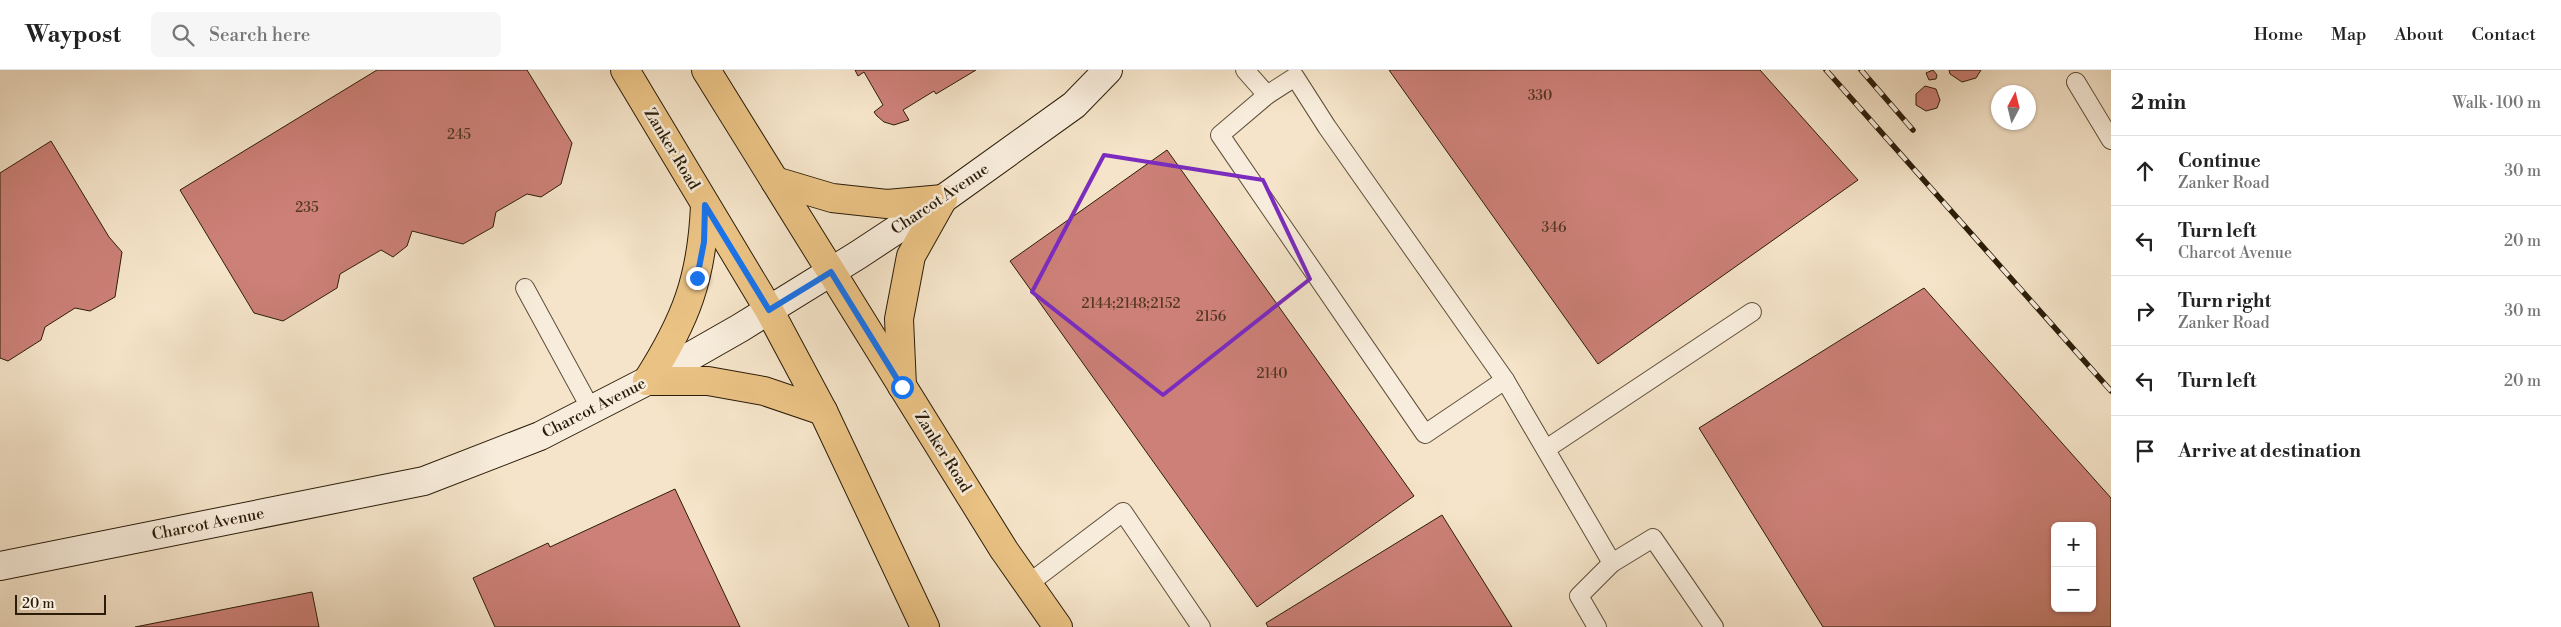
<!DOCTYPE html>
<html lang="en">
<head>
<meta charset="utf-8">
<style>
	:root { --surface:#fff; --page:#f6f6f6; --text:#222; --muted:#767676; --line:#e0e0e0 }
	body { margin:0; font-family:"Libre Bodoni",serif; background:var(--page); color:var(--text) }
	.controls { position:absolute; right:15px; bottom:15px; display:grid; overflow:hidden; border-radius:8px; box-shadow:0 1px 4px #0004 }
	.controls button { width:45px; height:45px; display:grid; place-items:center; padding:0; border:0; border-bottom:1px solid var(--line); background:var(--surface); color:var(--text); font:25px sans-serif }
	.compass { position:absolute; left:1991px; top:15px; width:45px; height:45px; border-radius:50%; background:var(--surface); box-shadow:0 1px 4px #0004; rotate:7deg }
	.scale { position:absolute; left:15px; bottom:12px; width:91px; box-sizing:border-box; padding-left:5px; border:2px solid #2b1d09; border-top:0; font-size:14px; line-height:18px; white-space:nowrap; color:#2b1d09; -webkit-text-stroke:4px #f8eddc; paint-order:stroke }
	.stop { position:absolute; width:15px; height:15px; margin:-11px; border:4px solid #1a73e8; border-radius:50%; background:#fff }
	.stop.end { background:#1a73e8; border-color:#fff; box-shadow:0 1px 5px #0008 }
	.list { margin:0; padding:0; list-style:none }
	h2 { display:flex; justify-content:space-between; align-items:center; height:65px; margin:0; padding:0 20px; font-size:21px }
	h2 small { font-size:16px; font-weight:400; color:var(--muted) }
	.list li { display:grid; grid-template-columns:32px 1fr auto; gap:15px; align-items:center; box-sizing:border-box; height:70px; padding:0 20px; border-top:1px solid var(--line) }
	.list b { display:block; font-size:19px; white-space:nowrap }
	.list p { margin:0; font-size:16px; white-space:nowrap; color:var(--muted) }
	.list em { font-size:16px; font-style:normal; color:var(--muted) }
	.icon { flex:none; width:28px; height:28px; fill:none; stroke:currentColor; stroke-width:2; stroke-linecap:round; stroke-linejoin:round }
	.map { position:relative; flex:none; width:2111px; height:557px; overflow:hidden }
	header { display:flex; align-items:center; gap:30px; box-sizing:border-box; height:70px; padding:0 25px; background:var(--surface); border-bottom:1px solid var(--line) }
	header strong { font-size:24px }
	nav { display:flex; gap:28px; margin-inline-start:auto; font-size:18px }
	.search { width:350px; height:45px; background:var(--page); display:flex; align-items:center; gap:12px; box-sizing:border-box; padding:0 18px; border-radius:8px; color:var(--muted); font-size:19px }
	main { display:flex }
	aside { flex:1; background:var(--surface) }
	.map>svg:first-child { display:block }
</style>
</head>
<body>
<header>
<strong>Waypost</strong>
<div class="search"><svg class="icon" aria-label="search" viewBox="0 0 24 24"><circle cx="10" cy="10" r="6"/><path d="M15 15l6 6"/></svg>Search here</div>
<nav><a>Home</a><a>Map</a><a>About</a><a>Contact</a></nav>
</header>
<main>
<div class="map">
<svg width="2111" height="557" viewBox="0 0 2111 557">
	<rect width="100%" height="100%" fill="#f5e4c9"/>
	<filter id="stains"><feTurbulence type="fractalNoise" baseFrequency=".004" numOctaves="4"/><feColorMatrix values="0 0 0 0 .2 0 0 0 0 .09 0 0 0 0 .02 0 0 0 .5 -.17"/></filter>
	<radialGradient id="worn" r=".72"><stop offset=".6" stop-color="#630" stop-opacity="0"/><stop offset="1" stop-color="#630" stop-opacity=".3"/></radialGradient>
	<g fill="#cc8077" stroke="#2b1d09" fill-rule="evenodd">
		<polygon points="377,0 527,0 572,73 561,114 541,127 527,124 496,142 493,157 463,174 412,161 407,176 393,187 381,180 340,204 337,218 283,251 254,243 180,120"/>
		<polygon points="855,0 976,0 936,24 934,21 903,40 909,50 894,55 884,52 877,46 874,42 883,35 864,2 858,6"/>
		<polygon points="1389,0 1760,0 1858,110 1598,294"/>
		<polygon points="1933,0 1937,5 1936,9 1929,10 1926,3"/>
		<polygon points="1949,0 1981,0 1976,8 1962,12 1950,4"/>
		<polygon points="1925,16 1936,19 1940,30 1937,38 1926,41 1916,35 1916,24"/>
		<polygon points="51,71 109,167 122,182 115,227 90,241 75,238 45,257 41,270 8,291 0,288 0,103"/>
		<polygon points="1167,80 1414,426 1257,537 1010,191"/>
		<path d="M1924,218L2111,428V557H1823L1699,358ZM2055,456H2092V538H2055Z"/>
		<polygon points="675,419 740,557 495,557 473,508 548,473 550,477"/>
		<polygon points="1442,445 1512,557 1268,557 1266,553"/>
		<polygon points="312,522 319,557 135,557"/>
	</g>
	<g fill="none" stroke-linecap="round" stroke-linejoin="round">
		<defs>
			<g id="lane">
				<polyline points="1245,0 1267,25 1220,65 1425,364 1505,310 1612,493"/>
				<polyline points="2076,12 2111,70"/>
				<polyline points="1267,25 1295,7 1327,57 1505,310"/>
				<polyline points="525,218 592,341"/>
				<polyline points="1546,379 1752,242"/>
				<polyline points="1028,514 1123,442 1201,557"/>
				<polyline points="1597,557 1579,526 1612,493 1653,468 1714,557"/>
			</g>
			<polyline id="secondary" points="0,496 424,411 540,366 647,311 740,258 858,185 943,129 1074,35 1108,0"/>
			<g id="primary">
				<polyline points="625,0 769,240 823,341 925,557"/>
				<polyline points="706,0 1004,480 1058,557"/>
				<polyline points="775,111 832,128 887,134 943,129"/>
				<path d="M647,311C686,250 702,208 705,135"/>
				<polyline points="647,311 708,311 764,321 823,341"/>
				<polyline points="902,316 899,249 911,186 943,129"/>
			</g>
		</defs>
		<use href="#lane" stroke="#5e4f39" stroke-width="20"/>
		<use href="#secondary" stroke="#2b1d09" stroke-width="30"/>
		<use href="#primary" stroke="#2b1d09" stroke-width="30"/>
		<use href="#lane" stroke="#f8eddc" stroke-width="18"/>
		<use href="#secondary" stroke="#f8eddc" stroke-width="28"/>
		<use href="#primary" stroke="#eac284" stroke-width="28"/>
		<defs>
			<g id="rail">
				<polyline points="1826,0 2111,321"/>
				<polyline points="1861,0 1913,60"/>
			</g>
		</defs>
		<use href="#rail" stroke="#2b1d09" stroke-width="5.5"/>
		<use href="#rail" stroke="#f8eddc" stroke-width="4" stroke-dasharray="11" stroke-linecap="butt"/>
	</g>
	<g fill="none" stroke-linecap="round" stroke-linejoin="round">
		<polyline stroke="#1a73e8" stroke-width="6" points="697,208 704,172 705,135 769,240 831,202 902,317"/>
	</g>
	<path fill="none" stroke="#7b2cbf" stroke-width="4" stroke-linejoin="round" d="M1104,85L1263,110L1310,209L1163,325L1032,222Z"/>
	<g text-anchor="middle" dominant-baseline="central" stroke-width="5" stroke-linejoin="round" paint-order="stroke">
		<g font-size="14" fill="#533624">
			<text x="1540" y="26">330</text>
			<text x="459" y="65">245</text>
			<text x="307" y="138">235</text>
			<text x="1554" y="158">346</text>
			<text x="1131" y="234">2144;2148;2152</text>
			<text x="1211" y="247">2156</text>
			<text x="1272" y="304">2140</text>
		</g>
		<g font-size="16" fill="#2b1d09" stroke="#f8eddc">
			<text transform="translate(672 79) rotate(59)">Zanker Road</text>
			<text transform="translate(940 129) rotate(-34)">Charcot Avenue</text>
			<text transform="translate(594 338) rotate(-27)">Charcot Avenue</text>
			<text transform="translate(943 382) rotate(58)">Zanker Road</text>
			<text transform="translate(208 454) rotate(-11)">Charcot Avenue</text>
		</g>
	</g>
	<rect width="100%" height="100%" filter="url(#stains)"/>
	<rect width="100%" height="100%" fill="url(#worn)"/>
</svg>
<div class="controls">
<button>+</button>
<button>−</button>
</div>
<svg class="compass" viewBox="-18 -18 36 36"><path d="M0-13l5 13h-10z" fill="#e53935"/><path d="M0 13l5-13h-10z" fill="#767676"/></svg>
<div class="scale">20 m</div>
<div class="stop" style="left:902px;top:317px"></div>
<div class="stop end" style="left:697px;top:208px"></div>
</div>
<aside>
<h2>2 min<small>Walk · 100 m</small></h2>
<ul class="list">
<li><svg class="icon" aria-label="ahead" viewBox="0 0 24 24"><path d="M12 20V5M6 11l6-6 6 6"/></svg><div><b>Continue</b><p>Zanker Road</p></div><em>30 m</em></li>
<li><svg class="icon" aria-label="left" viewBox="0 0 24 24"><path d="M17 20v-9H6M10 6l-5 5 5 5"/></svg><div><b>Turn left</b><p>Charcot Avenue</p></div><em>20 m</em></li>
<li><svg class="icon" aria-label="right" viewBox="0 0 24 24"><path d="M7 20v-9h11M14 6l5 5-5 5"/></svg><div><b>Turn right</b><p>Zanker Road</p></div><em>30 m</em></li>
<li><svg class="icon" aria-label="left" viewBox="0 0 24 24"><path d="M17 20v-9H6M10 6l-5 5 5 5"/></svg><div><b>Turn left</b></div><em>20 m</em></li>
<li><svg class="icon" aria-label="arrive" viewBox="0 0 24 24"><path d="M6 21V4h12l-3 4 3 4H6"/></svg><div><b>Arrive at destination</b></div></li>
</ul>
</aside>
</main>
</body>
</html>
